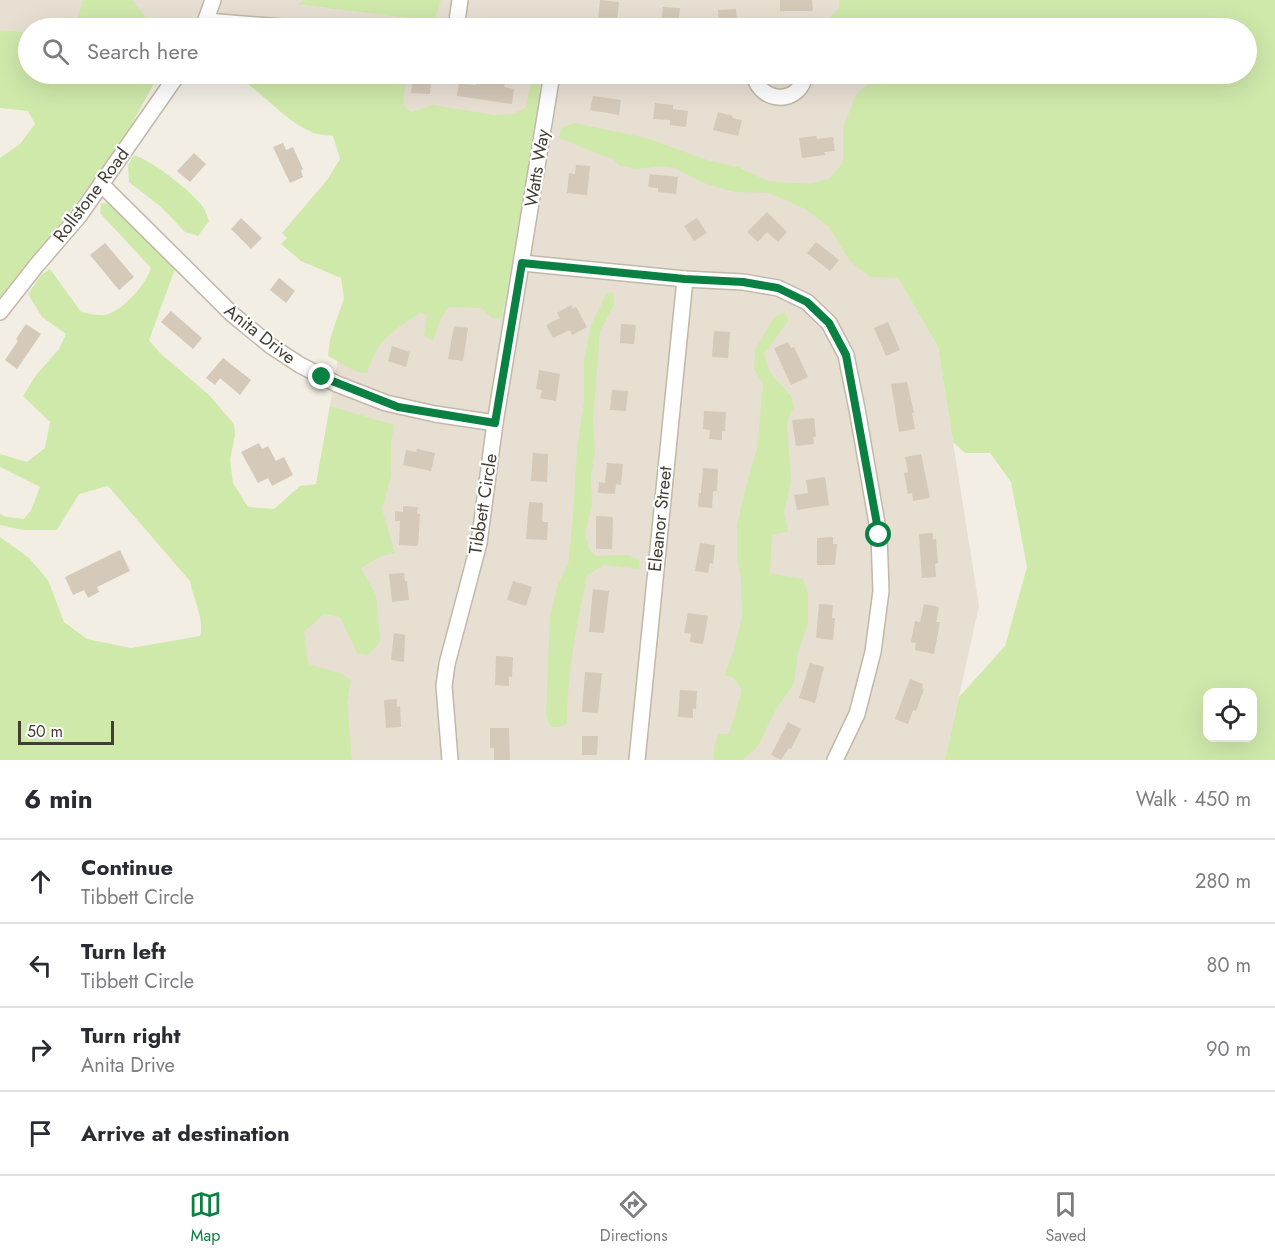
<!DOCTYPE html>
<html lang="en">
<head>
<meta charset="utf-8">
<style>
	:root { --surface:#fff; --page:#f2f2f3; --text:#2b2b33; --muted:#7c7c81; --line:#e1e1e2; --accent:#0b8043 }
	body { margin:0; font-family:Jost,sans-serif; background:var(--page); color:var(--text) }
	.controls { position:absolute; right:18px; bottom:18px; display:grid; overflow:hidden; border-radius:12px; box-shadow:0 6px 24px #0002 }
	.controls button { width:54px; height:54px; display:grid; place-items:center; padding:0; border:0; border-bottom:2px solid var(--line); background:var(--surface); color:var(--text); font:30px sans-serif }
	.scale { position:absolute; left:18px; bottom:15px; width:96px; box-sizing:border-box; padding-left:6px; border:3px solid #453d34; border-top:0; font-size:16px; line-height:21px; white-space:nowrap; color:#453d34; -webkit-text-stroke:4px #fff; paint-order:stroke }
	.stop { position:absolute; width:18px; height:18px; margin:-14px; border:4px solid #0b8043; border-radius:50%; background:#fff }
	.stop.end { background:#0b8043; border-color:#fff; box-shadow:0 2px 6px #0008 }
	.list { margin:0; padding:0; list-style:none }
	h2 { display:flex; justify-content:space-between; align-items:center; height:78px; margin:0; padding:0 24px; font-size:26px }
	h2 small { font-size:20px; font-weight:400; color:var(--muted) }
	.list li { display:grid; grid-template-columns:39px 1fr auto; gap:18px; align-items:center; box-sizing:border-box; height:84px; padding:0 24px; border-top:2px solid var(--line) }
	.list b { display:block; font-size:22px; white-space:nowrap }
	.list p { margin:0; font-size:20px; white-space:nowrap; color:var(--muted) }
	.list em { font-size:20px; font-style:normal; color:var(--muted) }
	.icon { flex:none; width:33px; height:33px; fill:none; stroke:currentColor; stroke-width:2; stroke-linecap:round; stroke-linejoin:round }
	.map { position:relative; flex:none; width:1275px; height:760px; overflow:hidden }
	.search { position:absolute; background:var(--surface); box-shadow:0 6px 24px #0002; left:18px; right:18px; top:18px; height:66px; display:flex; align-items:center; gap:15px; box-sizing:border-box; padding:0 21px; border-radius:33px; color:var(--muted); font-size:22px }
	.sheet { height:414px; background:var(--surface) }
	nav { display:flex; justify-content:space-around; align-items:center; box-sizing:border-box; height:84px; border-top:2px solid var(--line); background:var(--surface); font-size:16px; color:var(--muted) }
	nav a { display:grid; justify-items:center; gap:3px }
	nav .on { color:var(--accent) }
	.map>svg:first-child { display:block }
</style>
</head>
<body>
<div class="map">
<svg width="1275" height="760" viewBox="0 0 1275 760">
	<rect width="100%" height="100%" fill="#f3eee4"/>
	<g fill="#e7dfd2">
		<polygon points="0,0 908,0 904,28 28,28 28,32 0,30"/>
		<polygon points="388,74 898,74 875,238 938,347 979,606 945,760 328,760 285,662"/>
	</g>
	<g fill="#cfe9ab" fill-rule="evenodd">
		<polygon points="83,0 132,0 143,14 161,28 69,28 77,21"/>
		<polygon points="304,0 441,0 435,19 424,20 297,4"/>
		<path d="M839,0H1275V760H945L959,697L1005,646L1027,567L1011,482L990,453H965L953,442L938,347L898,278L870,277L850,261L829,227L805,209L769,193L734,192L704,183L675,168L663,166L636,169L621,166L614,160L559,138L561,128L575,123L646,138L707,160L738,167L768,181L810,184L830,178L843,163V127L856,95L878,74H1246V28H905L873,22H850L825,28L824,25L839,8ZM1208,692H1252V738H1208Z"/>
		<polygon points="0,30 28,32 28,74 159,74 125,137 69,213 0,299 0,158 20,144 35,124 28,111 0,108"/>
		<path d="M233,74H403L405,84L403,105L411,112L433,105L494,115L514,114L526,107L532,80L540,83L541,98L502,317L494,319L481,308L449,307L440,320L433,341L424,336L427,315L420,313C391,332 378,339 367,373L357,372L328,356L330,339L344,298L341,278L301,261L281,244L287,238L282,233L327,180L340,159L333,136C327,135 320,135 314,133C284,121 261,90 233,74Z"/>
		<path d="M134,155C153,161 191,191 203,207C206,211 207,217 209,221L198,236L185,232L160,206L129,182L128,165Z"/>
		<path d="M101,203L111,204L175,269L149,340L160,353L209,395L234,424L235,435L230,460L233,483L248,507L274,509L300,486L316,484L330,406L394,425L391,443V476L382,509L395,553L381,556L361,568L376,595L380,642L368,655L357,653L340,617L324,614L304,632L308,664L340,673L351,680L347,703L352,760H0V537L29,558L48,580L64,622L87,639L131,648L200,636C205,619 193,599 190,581L108,486L79,494L57,530H23L0,525V514L6,517L24,519L31,510L40,487L0,467V454L27,462L45,448L50,422L23,396L36,375L59,349L66,334L42,317L28,294L41,275L50,269L81,312C88,313 98,316 105,315C123,311 146,284 151,268L100,213Z"/>
		<path d="M613,292L614,304L600,331L593,421L595,452L591,476L592,506L585,533L589,549L595,556L628,555L640,560L639,569L604,565L587,575C577,623 567,673 567,723L561,727H551L546,716L550,616L558,584L568,565L573,517L577,448L584,402V360L591,325L607,293Z"/>
		<polygon points="785,312 788,321 764,354 771,374 791,396 794,407 787,422 791,482 784,513 788,532 772,535 770,573 803,579 808,594 808,623 798,653 794,683 775,711 758,746 743,760 714,760 714,748 718,734 729,734 742,690 734,678 724,675 734,650 742,616 741,580 737,557 737,525 746,486 757,449 763,385 754,369 755,350 774,317"/>
	</g>
	<g fill="#d5c9b9">
		<polygon points="600,0 619,2 617,20 598,18"/>
		<polygon points="780,0 812,0 813,11 780,11"/>
		<polygon points="663,7 680,8 678,24 661,23"/>
		<polygon points="736,9 737,23 719,25 718,10"/>
		<polygon points="413,76 431,77 430,94 411,93"/>
		<polygon points="476,80 505,84 504,87 514,89 512,104 457,96 459,83 476,85"/>
		<polygon points="593,96 621,100 619,115 590,110"/>
		<polygon points="655,103 673,105 673,109 688,111 686,127 670,125 670,120 653,119"/>
		<polygon points="718,112 733,116 732,118 742,120 738,136 713,130"/>
		<polygon points="816,136 817,139 833,137 835,151 824,152 825,155 802,158 799,138"/>
		<polygon points="283,143 286,150 293,147 303,169 301,171 303,177 290,183 273,147"/>
		<polygon points="194,153 206,164 190,182 177,171"/>
		<polygon points="576,165 590,166 587,195 567,193 569,173 575,174"/>
		<polygon points="650,174 678,177 676,194 658,192 658,188 648,187"/>
		<polygon points="767,212 787,232 778,242 767,232 758,242 747,232"/>
		<polygon points="241,218 262,238 251,249 231,229"/>
		<polygon points="697,218 707,233 694,241 684,226"/>
		<polygon points="816,242 839,260 830,271 807,253"/>
		<polygon points="105,243 134,277 119,290 90,255"/>
		<polygon points="279,278 295,291 286,303 270,290"/>
		<polygon points="571,305 573,309 576,307 587,327 572,335 570,330 553,338 546,325 560,318 557,313"/>
		<polygon points="171,311 202,338 193,349 161,322"/>
		<polygon points="888,322 900,350 886,356 874,328"/>
		<polygon points="26,324 41,334 17,369 5,360 18,341 16,339"/>
		<polygon points="621,324 636,325 634,344 620,343"/>
		<polygon points="454,326 468,328 463,361 448,359"/>
		<polygon points="714,331 730,332 728,358 712,357"/>
		<polygon points="788,342 791,348 794,347 808,377 791,385 774,348"/>
		<polygon points="392,346 410,352 406,367 388,361"/>
		<polygon points="223,358 251,380 240,395 220,378 215,385 206,378"/>
		<polygon points="539,370 560,374 556,401 540,398 542,390 536,389"/>
		<polygon points="907,382 914,413 912,413 915,429 899,432 891,384"/>
		<polygon points="612,390 628,391 626,411 610,410"/>
		<polygon points="704,411 726,412 725,431 722,431 722,440 709,439 710,430 703,429"/>
		<polygon points="814,418 816,437 813,437 814,444 796,446 792,420"/>
		<polygon points="259,443 262,449 268,446 276,461 284,457 293,475 272,486 268,478 258,483 241,452"/>
		<polygon points="417,449 435,453 431,471 403,465 406,450 416,452"/>
		<polygon points="533,453 548,454 547,482 531,481"/>
		<polygon points="921,454 930,498 913,501 912,493 908,494 904,473 908,472 905,457"/>
		<polygon points="607,463 623,464 621,485 616,484 615,494 598,493 599,482 605,483"/>
		<polygon points="703,468 718,469 717,491 713,491 712,508 698,507 699,493 701,493"/>
		<polygon points="825,477 829,505 797,510 794,495 808,493 806,480"/>
		<polygon points="529,502 543,503 542,522 548,522 547,540 526,539"/>
		<polygon points="403,506 418,507 417,514 420,514 418,546 399,545 400,521 395,521 395,511 403,512"/>
		<polygon points="596,516 613,517 612,549 596,549"/>
		<polygon points="933,533 933,539 936,539 938,563 935,564 936,577 922,578 919,534"/>
		<polygon points="833,537 833,544 837,544 835,565 817,565 817,538"/>
		<polygon points="700,543 715,545 713,564 710,563 708,573 695,571"/>
		<polygon points="120,550 130,571 97,587 99,592 88,598 84,590 73,595 65,577"/>
		<polygon points="404,573 405,581 407,581 409,600 392,602 389,574"/>
		<polygon points="513,581 532,587 526,606 507,600"/>
		<polygon points="593,589 609,591 604,633 589,632"/>
		<polygon points="819,604 833,605 832,618 835,618 833,640 816,638"/>
		<polygon points="924,604 939,607 936,622 940,622 934,654 915,650 916,643 911,642 915,621 920,622"/>
		<polygon points="688,613 708,616 703,644 690,642 691,634 684,633"/>
		<polygon points="394,633 405,635 404,662 391,660"/>
		<polygon points="496,656 513,657 512,677 509,677 509,686 495,685"/>
		<polygon points="810,663 824,667 815,703 799,698"/>
		<polygon points="585,672 602,673 598,713 582,712"/>
		<polygon points="910,679 923,684 922,688 924,689 916,711 913,710 908,724 895,719"/>
		<polygon points="680,690 697,691 696,709 693,709 693,718 678,717"/>
		<polygon points="397,699 397,707 400,706 401,727 386,728 384,700"/>
		<polygon points="788,722 801,729 791,749 789,748 781,760 771,755"/>
		<polygon points="490,728 509,728 510,760 494,760 494,748 490,748"/>
		<polygon points="582,736 598,736 597,755 582,755"/>
	</g>
	<g fill="none" stroke-linecap="round" stroke-linejoin="round">
		<defs>
			<g id="minor">
				<polyline points="206,21 295,28"/>
				<polyline points="203,28 213,0"/>
				<polyline points="456,28 460,0"/>
				<path d="M754,74C760,105 801,105 805,74"/>
				<polyline points="101,184 232,314 271,346 300,365 337,384 386,403 435,414 495,423"/>
				<polyline points="522,263 685,279 743,282 778,288 807,302 829,323 846,355 857,409 879,535 881,591 873,652 857,714 835,760"/>
				<polyline points="0,312 36,266 79,216 178,74"/>
				<polyline points="450,760 444,686 447,664 479,543 495,423 552,74"/>
				<polyline points="637,760 685,279"/>
			</g>
		</defs>
		<use href="#minor" stroke="#c1b8a9" stroke-width="18"/>
		<use href="#minor" stroke="#fff" stroke-width="15"/>
	</g>
	<g fill="none" stroke-linecap="round" stroke-linejoin="round">
		<polyline stroke="#0b8043" stroke-width="8" points="322,377 398,407 495,423 522,263 685,279 743,282 778,288 807,302 829,323 846,355 879,535"/>
	</g>
	<g text-anchor="middle" dominant-baseline="central" stroke-width="4.5" stroke-linejoin="round" paint-order="stroke">
		<g font-size="18" fill="#453d34" stroke="#fff">
			<text transform="translate(537 168) rotate(-81)">Watts Way</text>
			<text transform="translate(91 195) rotate(-53)">Rollstone Road</text>
			<text transform="translate(260 334) rotate(38)">Anita Drive</text>
			<text transform="translate(483 504) rotate(-81)">Tibbett Circle</text>
			<text transform="translate(660 519) rotate(-84)">Eleanor Street</text>
		</g>
	</g>
</svg>
<div class="controls">
<button><svg class="icon" aria-label="locate" viewBox="0 0 24 24"><circle cx="12" cy="12" r="6"/><path d="M12 2v4M12 18v4M2 12h4M18 12h4"/></svg></button>
</div>
<div class="scale">50 m</div>
<div class="stop" style="left:879px;top:535px"></div>
<div class="stop end" style="left:322px;top:377px"></div>
<div class="search"><svg class="icon" aria-label="search" viewBox="0 0 24 24"><circle cx="10" cy="10" r="6"/><path d="M15 15l6 6"/></svg>Search here</div>
</div>
<section class="sheet">
<h2>6 min<small>Walk · 450 m</small></h2>
<ul class="list">
<li><svg class="icon" aria-label="ahead" viewBox="0 0 24 24"><path d="M12 20V5M6 11l6-6 6 6"/></svg><div><b>Continue</b><p>Tibbett Circle</p></div><em>280 m</em></li>
<li><svg class="icon" aria-label="left" viewBox="0 0 24 24"><path d="M17 20v-9H6M10 6l-5 5 5 5"/></svg><div><b>Turn left</b><p>Tibbett Circle</p></div><em>80 m</em></li>
<li><svg class="icon" aria-label="right" viewBox="0 0 24 24"><path d="M7 20v-9h11M14 6l5 5-5 5"/></svg><div><b>Turn right</b><p>Anita Drive</p></div><em>90 m</em></li>
<li><svg class="icon" aria-label="arrive" viewBox="0 0 24 24"><path d="M6 21V4h12l-3 4 3 4H6"/></svg><div><b>Arrive at destination</b></div></li>
</ul>
</section>
<nav>
<a class="on"><svg class="icon" aria-label="map" viewBox="0 0 24 24"><path d="M3 6l6-2 6 2 6-2v14l-6 2-6-2-6 2zM9 4v14M15 6v14"/></svg>Map</a>
<a><svg class="icon" aria-label="directions" viewBox="0 0 24 24"><path d="M12 3l9 9-9 9-9-9zM9 14v-3h6M13 9l2 2-2 2"/></svg>Directions</a>
<a><svg class="icon" aria-label="saved" viewBox="0 0 24 24"><path d="M7 4h10v16l-5-4-5 4z"/></svg>Saved</a>
</nav>
</body>
</html>
